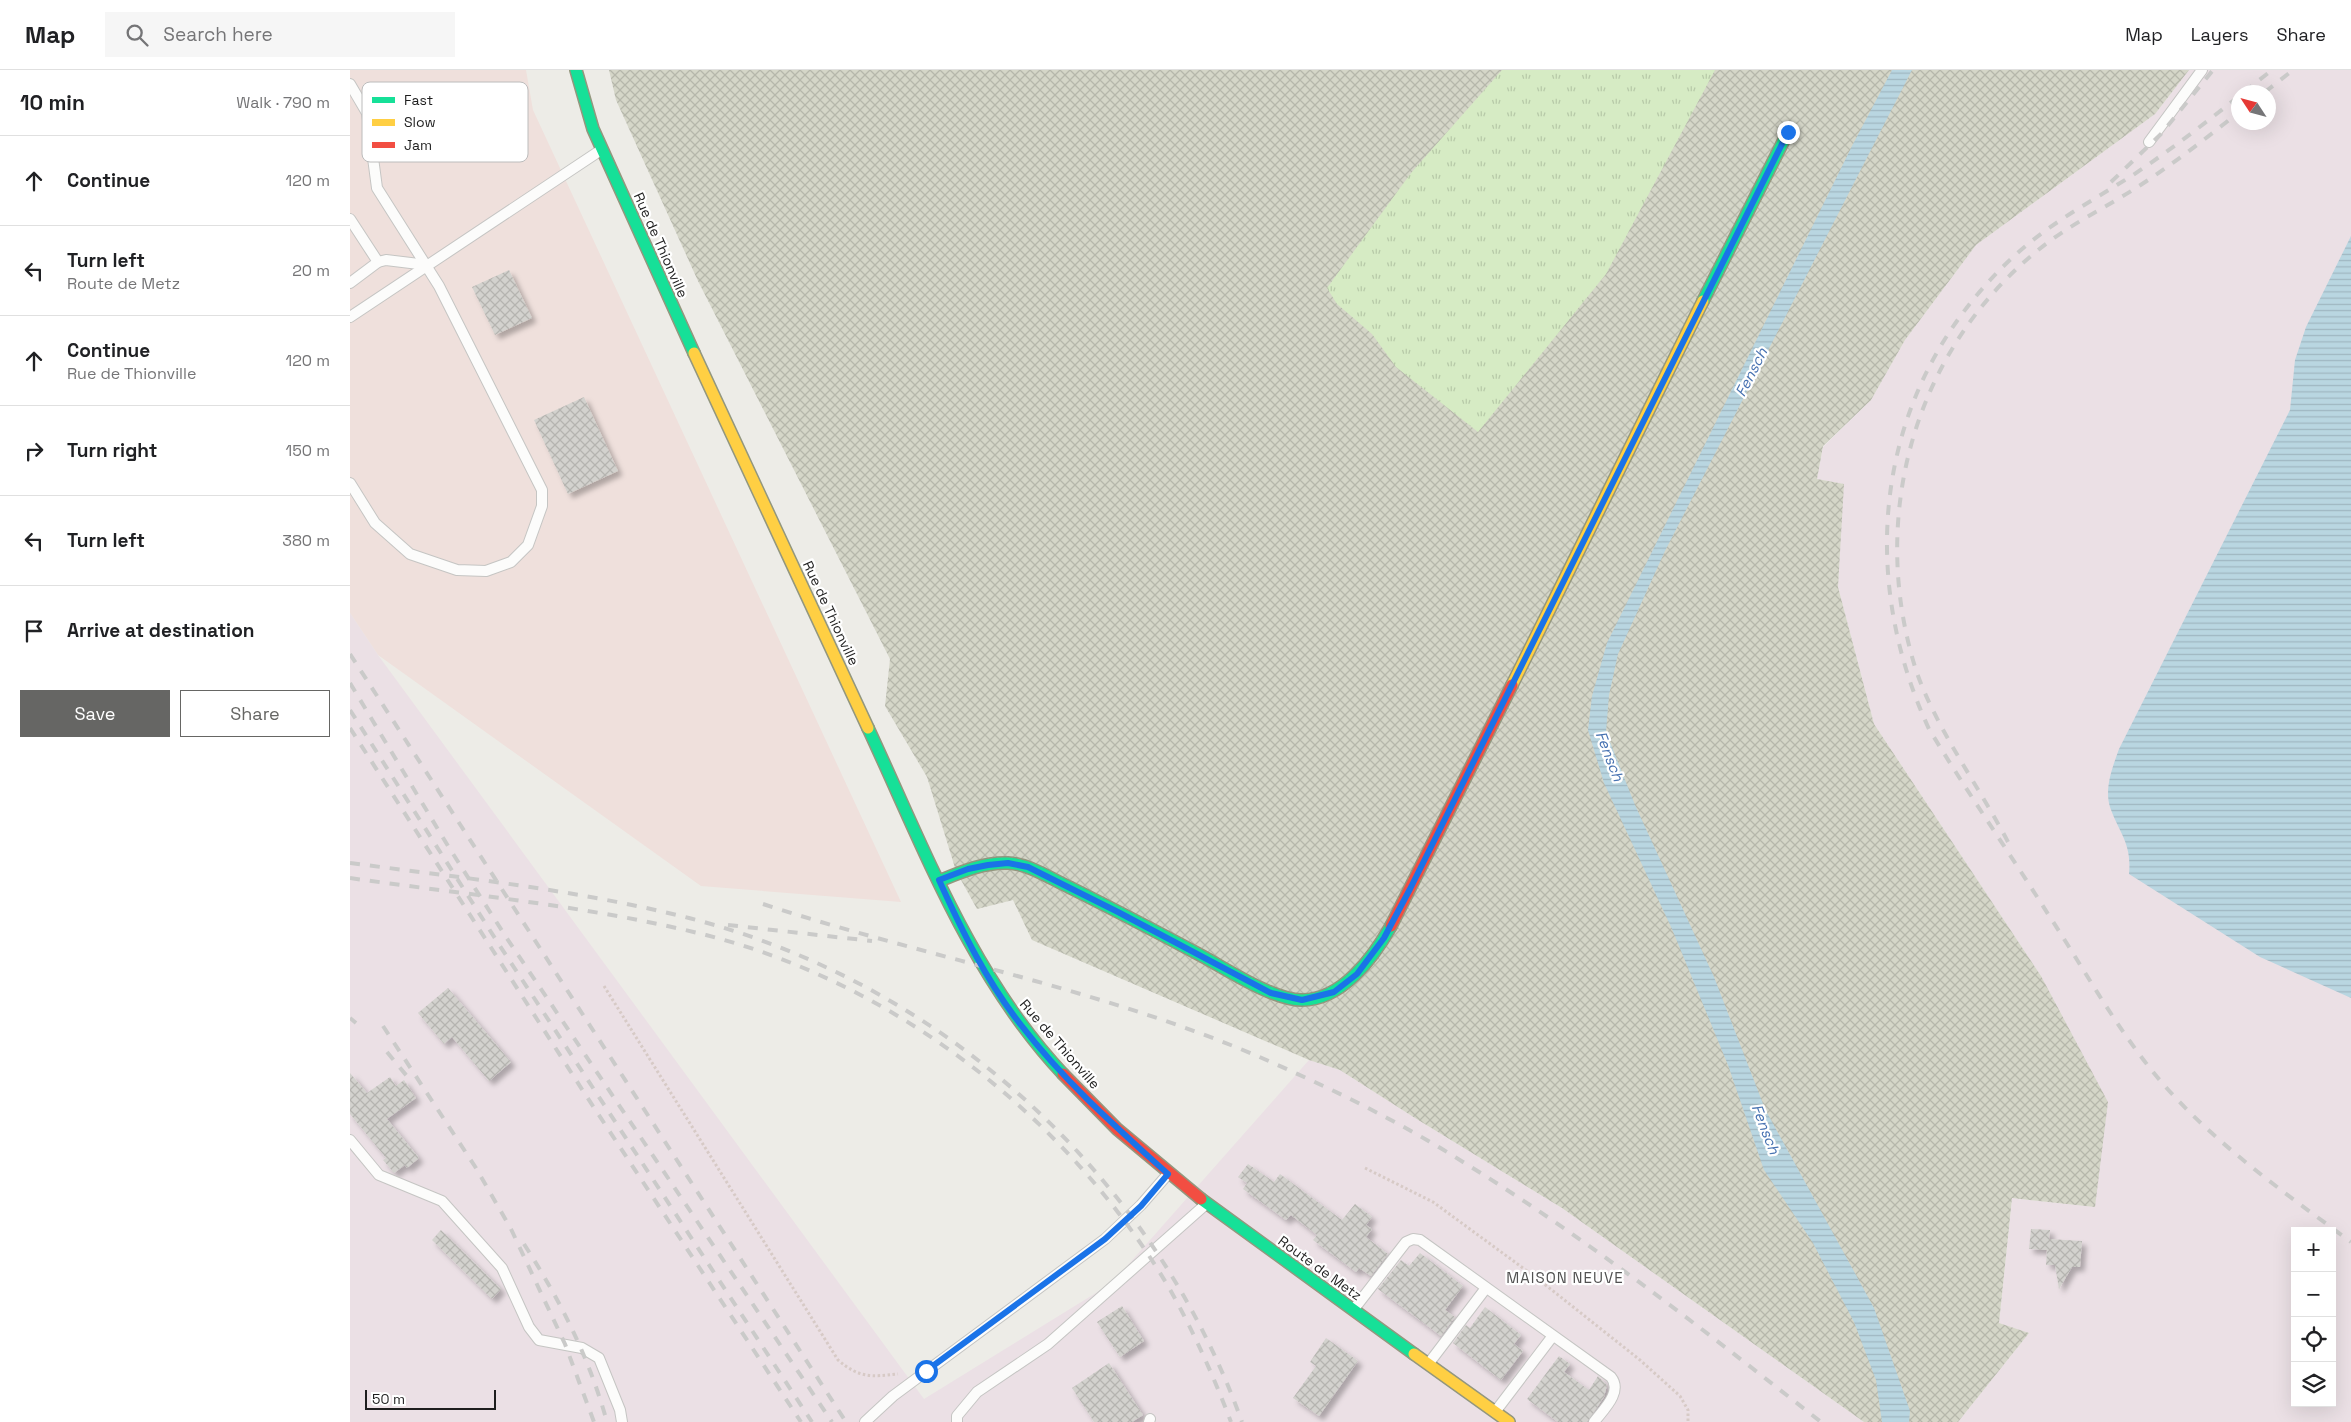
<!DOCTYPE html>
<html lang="en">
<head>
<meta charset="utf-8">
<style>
	:root { --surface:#fff; --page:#f6f6f6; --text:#202124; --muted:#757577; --line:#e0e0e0; --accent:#666664 }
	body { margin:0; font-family:"Space Grotesk",sans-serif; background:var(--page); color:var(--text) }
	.controls { position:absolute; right:15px; bottom:15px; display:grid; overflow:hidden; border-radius:0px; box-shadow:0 5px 20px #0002 }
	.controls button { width:45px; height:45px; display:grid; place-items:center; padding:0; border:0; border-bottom:1px solid var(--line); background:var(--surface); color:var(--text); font:25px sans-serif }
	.compass { position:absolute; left:1881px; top:15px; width:45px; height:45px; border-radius:50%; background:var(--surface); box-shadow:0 5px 20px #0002; rotate:306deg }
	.scale { position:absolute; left:15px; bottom:12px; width:131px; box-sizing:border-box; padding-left:5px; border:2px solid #1e1e1e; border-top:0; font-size:14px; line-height:18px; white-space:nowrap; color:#1e1e1e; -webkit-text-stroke:4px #fff; paint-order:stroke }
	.stop { position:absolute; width:15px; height:15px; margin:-11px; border:4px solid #1a73e8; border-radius:50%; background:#fff }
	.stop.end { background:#1a73e8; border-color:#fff; box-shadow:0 1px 5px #0008 }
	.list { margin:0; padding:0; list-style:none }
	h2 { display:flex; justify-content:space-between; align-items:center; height:65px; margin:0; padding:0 20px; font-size:21px }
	h2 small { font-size:16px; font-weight:400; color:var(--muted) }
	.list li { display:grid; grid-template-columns:32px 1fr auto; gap:15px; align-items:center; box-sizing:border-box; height:90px; padding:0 20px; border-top:1px solid var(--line) }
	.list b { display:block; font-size:19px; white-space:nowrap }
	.list p { margin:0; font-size:16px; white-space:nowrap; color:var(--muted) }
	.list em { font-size:16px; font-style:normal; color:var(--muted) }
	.actions { display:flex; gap:10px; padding:15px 20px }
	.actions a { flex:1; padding:11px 0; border:1px solid var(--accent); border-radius:0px; text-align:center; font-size:18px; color:var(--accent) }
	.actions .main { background:var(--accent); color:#fff }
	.icon { flex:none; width:28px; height:28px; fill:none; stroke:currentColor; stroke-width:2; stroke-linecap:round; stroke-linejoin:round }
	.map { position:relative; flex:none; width:2001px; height:1352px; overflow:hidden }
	header { display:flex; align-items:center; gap:30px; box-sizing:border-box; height:70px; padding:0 25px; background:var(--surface); border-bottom:1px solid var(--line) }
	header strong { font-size:24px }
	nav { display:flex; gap:28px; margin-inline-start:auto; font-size:18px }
	.search { width:350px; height:45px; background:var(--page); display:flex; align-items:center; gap:12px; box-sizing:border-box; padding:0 18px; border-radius:0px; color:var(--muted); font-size:19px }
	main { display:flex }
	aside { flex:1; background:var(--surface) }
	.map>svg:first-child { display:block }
</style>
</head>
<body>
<header>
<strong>Map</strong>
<div class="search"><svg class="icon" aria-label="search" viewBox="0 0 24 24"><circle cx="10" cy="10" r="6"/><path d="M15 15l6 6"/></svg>Search here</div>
<nav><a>Map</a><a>Layers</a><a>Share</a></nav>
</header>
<main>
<aside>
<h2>10 min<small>Walk · 790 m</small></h2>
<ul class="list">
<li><svg class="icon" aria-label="ahead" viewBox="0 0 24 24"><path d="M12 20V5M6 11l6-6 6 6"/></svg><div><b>Continue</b></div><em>120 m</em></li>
<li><svg class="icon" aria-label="left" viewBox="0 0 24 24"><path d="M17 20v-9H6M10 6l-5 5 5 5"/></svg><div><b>Turn left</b><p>Route de Metz</p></div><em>20 m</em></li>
<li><svg class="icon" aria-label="ahead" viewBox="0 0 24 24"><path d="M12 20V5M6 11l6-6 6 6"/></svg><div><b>Continue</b><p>Rue de Thionville</p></div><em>120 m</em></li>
<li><svg class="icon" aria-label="right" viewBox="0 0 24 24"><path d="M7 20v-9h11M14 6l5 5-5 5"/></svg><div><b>Turn right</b></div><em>150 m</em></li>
<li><svg class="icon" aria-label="left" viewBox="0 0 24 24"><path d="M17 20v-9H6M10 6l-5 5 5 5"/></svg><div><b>Turn left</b></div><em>380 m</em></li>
<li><svg class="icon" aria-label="arrive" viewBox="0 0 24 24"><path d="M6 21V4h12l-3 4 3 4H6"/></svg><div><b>Arrive at destination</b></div></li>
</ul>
<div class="actions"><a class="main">Save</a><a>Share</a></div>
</aside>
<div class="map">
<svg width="2001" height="1352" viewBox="0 0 2001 1352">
	<defs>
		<pattern id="construction-cross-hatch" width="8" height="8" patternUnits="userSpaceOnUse" patternTransform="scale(1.25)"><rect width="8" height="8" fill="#d5d6c8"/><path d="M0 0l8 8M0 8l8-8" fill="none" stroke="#b6b7ab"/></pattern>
		<pattern id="grass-tufts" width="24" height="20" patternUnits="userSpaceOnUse" patternTransform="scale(1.25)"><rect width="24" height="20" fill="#d6ebc4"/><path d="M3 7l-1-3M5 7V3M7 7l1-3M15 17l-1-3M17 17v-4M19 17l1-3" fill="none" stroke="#b7c9a8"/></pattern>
		<pattern id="water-rules" width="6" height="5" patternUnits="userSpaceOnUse" patternTransform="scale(1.25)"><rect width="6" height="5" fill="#b9d6e1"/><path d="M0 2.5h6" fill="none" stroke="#9fb7c1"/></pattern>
		<pattern id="building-cross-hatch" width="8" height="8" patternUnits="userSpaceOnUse" patternTransform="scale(1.25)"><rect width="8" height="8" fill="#d3d2ce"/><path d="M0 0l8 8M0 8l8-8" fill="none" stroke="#b5b4b0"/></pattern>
		<filter id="shadow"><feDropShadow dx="4.5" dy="4.5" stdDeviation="2.5" flood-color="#0004"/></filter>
	</defs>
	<rect width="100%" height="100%" fill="#edece7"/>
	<polygon fill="#efe0dc" points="0,0 176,0 183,40 551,832 351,816 28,585 0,543"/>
	<g fill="#ebe0e5" fill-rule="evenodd">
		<path d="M1839,0H2001V1352H1608L1679,1263L1649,1254L1662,1128L1745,1137L1747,1115L1691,906L1524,654L1488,517L1493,414L1467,409L1473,377L1521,330L1555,270L1626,175L1805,44ZM1888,22H1918V52H1888ZM1945,1161H1982V1333H1945Z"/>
		<polygon points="0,543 28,585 574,1329 762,1213 959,990 990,1000 1065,1048 1212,1138 1514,1352 0,1352"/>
	</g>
	<polygon fill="url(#construction-cross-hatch)" points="259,0 1839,0 1805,44 1626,175 1555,270 1521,330 1473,376 1467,409 1494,414 1488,517 1524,654 1691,906 1758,1032 1745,1137 1662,1128 1649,1253 1679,1263 1608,1352 1514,1352 1212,1138 1065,1048 990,1000 959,990 682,870 663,830 627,839 606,801 577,707 535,636 540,589 348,211 266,30"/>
	<polygon fill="url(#grass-tufts)" points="1152,0 1365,0 1256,204 1128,362 1046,297 1022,264 987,234 977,218 1061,103"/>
	<g fill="url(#water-rules)">
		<polygon points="1542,0 1562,0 1315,481 1268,584 1259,625 1256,662 1285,735 1364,907 1415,1039 1524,1238 1560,1341 1559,1352 1532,1352 1526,1310 1504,1252 1463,1173 1414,1100 1378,995 1322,859 1254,713 1238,660 1242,626 1257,573 1502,76"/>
		<path d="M2001,166V928L1910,887L1779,804C1782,773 1769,763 1760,737C1754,718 1763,696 1769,679L1940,340L1945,290L1956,257Z"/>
	</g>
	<g fill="url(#building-cross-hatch)" filter="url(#shadow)">
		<polygon points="159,200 182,248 145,265 122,217"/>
		<polygon points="234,327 268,401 218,424 184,350"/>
		<polygon points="98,918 161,992 139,1011 102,967 94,974 68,943"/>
		<polygon points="0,1003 17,1023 40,1007 46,1016 54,1010 66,1028 37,1049 69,1088 57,1098 55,1095 44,1103 33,1090 36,1088 0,1044"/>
		<polygon points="898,1094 924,1112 930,1104 992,1150 1005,1134 1022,1147 1016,1155 1022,1159 1016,1167 1038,1184 1021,1206 1009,1198 1006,1202 963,1170 967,1165 941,1145 936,1150 893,1119 897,1113 888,1107"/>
		<polygon points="1681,1159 1700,1160 1699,1169 1732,1171 1730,1197 1722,1197 1709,1219 1705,1195 1696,1195 1697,1180 1679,1179"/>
		<polygon points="91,1160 151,1219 142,1229 82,1170"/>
		<polygon points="1070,1183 1113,1216 1095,1240 1105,1247 1091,1266 1028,1219 1051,1190 1059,1196"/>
		<polygon points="772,1236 794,1271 770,1287 747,1252"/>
		<polygon points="1135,1237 1171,1265 1164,1274 1173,1281 1151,1310 1103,1273 1116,1255 1120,1258"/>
		<polygon points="976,1268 1008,1291 969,1346 943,1328 966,1296 960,1292"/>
		<polygon points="1209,1286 1220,1294 1214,1302 1239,1320 1248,1306 1257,1315 1254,1327 1237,1352 1208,1352 1177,1329"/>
		<polygon points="759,1293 793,1345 782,1352 744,1352 722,1318"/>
	</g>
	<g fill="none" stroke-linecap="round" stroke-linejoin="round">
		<defs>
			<g id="lane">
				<polyline points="0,14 17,43 27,118 89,216 192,420 192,436 178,475 161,492 136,501 107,500 60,484 25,453 0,413"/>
				<polyline points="1799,72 1852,0"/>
				<polyline points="0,149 28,192"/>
				<polyline points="0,213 28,192 36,190 77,195"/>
				<polyline points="0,247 251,80"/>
				<polyline points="0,1070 29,1105 92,1131 152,1198 179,1257 189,1270 232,1278 249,1288 270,1340 272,1352"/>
				<path d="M1004,1239L1056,1172L1063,1169L1070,1170L1261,1307C1273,1322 1253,1340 1244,1352"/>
				<polyline points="1079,1293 1136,1218"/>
				<polyline points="1145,1342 1202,1267"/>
				<polyline points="515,1352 543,1326 755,1169 791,1135 818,1104"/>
				<polyline points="607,1352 607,1346 627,1322 698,1274 855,1135"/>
				<polyline points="799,1352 800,1349"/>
			</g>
			<g id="fast">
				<polyline points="226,0 243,59 344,283"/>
				<polyline points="1353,231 1438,62"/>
				<path d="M518,658C574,778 621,906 713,1004"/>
				<path d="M589,811C611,802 634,792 658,793C680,794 701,809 721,818C765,840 809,863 852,886C878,900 923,930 952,930C992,930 1023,888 1041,856"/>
				<polyline points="851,1129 1064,1284"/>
			</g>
			<g id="slow">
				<polyline points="344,283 518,658"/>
				<polyline points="1162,615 1353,231"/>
				<polyline points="1064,1284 1159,1352"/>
			</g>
			<g id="jam">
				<polyline points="1041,856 1162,615"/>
				<polyline points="713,1004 767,1059 851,1129"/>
			</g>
		</defs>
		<use href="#lane" stroke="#c5c5c3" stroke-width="12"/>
		<use href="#fast" stroke="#93977e" stroke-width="14"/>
		<use href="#slow" stroke="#93977e" stroke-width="14"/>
		<use href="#jam" stroke="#93977e" stroke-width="14"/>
		<g stroke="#d7cac6" stroke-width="3" stroke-dasharray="2.5 2.5" stroke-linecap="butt">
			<path d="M254,916L488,1290C509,1308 521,1307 548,1304"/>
			<polyline points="1015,1098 1083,1132 1188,1209 1290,1290 1330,1326 1338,1340 1338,1352"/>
		</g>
		<use href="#lane" stroke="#fcfcfb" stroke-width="10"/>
		<use href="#fast" stroke="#16e098" stroke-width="11"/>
		<use href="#slow" stroke="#ffcf43" stroke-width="11"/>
		<use href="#jam" stroke="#f24e42" stroke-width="11"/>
		<g stroke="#cacac9" stroke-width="4" stroke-dasharray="10 10" stroke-linecap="butt">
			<polyline points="1894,22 1922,0"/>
			<polyline points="1915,22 1943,0"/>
			<path d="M1888,27C1854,54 1819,81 1783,105C1742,131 1698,154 1662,188C1528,313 1504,497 1579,659C1617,722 1659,782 1698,844C1738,905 1773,971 1823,1025C1875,1081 1939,1126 2001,1172"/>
			<polyline points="1761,112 1811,64 1863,0"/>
			<polyline points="0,584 496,1352"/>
			<polyline points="0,613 98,776 156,867 482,1352"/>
			<polyline points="0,640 148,873 462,1352"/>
			<polyline points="0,658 235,1024 451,1352"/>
			<path d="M1658,772C1630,718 1585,657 1566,600C1518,449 1563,282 1687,181C1717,156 1753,139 1786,118C1822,95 1855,69 1888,43"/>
			<path d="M0,793C114,808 228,820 339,848C593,913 804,1106 892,1352"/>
			<path d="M0,808C119,825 240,836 356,865C547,914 718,1048 818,1216C843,1260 863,1305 881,1352"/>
			<path d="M413,834C576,887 747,918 905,985C976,1016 1047,1050 1113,1092C1238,1169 1355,1261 1471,1352"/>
			<polyline points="378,855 522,871"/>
			<polyline points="0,948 6,953"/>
			<polyline points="33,956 126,1098 161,1159 215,1274 244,1352"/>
			<polyline points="37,982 61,1011"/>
			<path d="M174,1174C210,1230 239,1287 257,1352"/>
		</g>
	</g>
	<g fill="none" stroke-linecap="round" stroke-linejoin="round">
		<path stroke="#1a73e8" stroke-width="6" d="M576,1301L755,1169L791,1136L818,1104C766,1057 714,1011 671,955C637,912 612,861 589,810L618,799L638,795L658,793L678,797L768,842L921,923L952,930L984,922L1007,904L1034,868L1060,819L1438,62"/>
	</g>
	<g text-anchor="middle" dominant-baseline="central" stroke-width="4.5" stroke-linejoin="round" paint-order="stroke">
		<g font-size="14" fill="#1e1e1e" stroke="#fff">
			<text transform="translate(311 175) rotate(66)">Rue de Thionville</text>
			<text transform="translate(481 543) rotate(65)">Rue de Thionville</text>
			<text transform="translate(710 974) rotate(49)">Rue de Thionville</text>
			<text transform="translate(970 1198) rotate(36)">Route de Metz</text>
		</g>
		<g font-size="15" font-style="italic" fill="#4772b1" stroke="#fff">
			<text transform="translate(1401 302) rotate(-63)">Fensch</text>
			<text transform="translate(1260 686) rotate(69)">Fensch</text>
			<text transform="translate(1416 1059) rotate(69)">Fensch</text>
		</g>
		<g font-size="15" letter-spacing="1" fill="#515151" stroke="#fff">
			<text x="1215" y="1207">MAISON NEUVE</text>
		</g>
	</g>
	<rect x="12" y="12" width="166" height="80" rx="8" fill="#fff" stroke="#bcbcbc" stroke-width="1"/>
	<rect x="22" y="27" width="23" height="6" fill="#16e098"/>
	<rect x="22" y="49" width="23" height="7" fill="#ffcf43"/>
	<rect x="22" y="72" width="23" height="6" fill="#f24e42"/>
	<g font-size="14" fill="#1e1e1e">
		<text x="54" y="35">Fast</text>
		<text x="54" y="57">Slow</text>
		<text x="54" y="80">Jam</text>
	</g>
</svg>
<div class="controls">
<button>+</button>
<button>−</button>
<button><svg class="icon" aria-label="locate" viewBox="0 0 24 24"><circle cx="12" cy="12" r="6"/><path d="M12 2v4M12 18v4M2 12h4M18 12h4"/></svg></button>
<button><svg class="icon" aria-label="layers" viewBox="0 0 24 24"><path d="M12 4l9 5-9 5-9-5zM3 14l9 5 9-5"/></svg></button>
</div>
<svg class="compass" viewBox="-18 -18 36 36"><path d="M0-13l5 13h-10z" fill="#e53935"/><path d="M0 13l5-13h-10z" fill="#757577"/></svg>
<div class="scale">50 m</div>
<div class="stop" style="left:576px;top:1301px"></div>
<div class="stop end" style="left:1438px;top:62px"></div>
</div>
</main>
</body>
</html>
